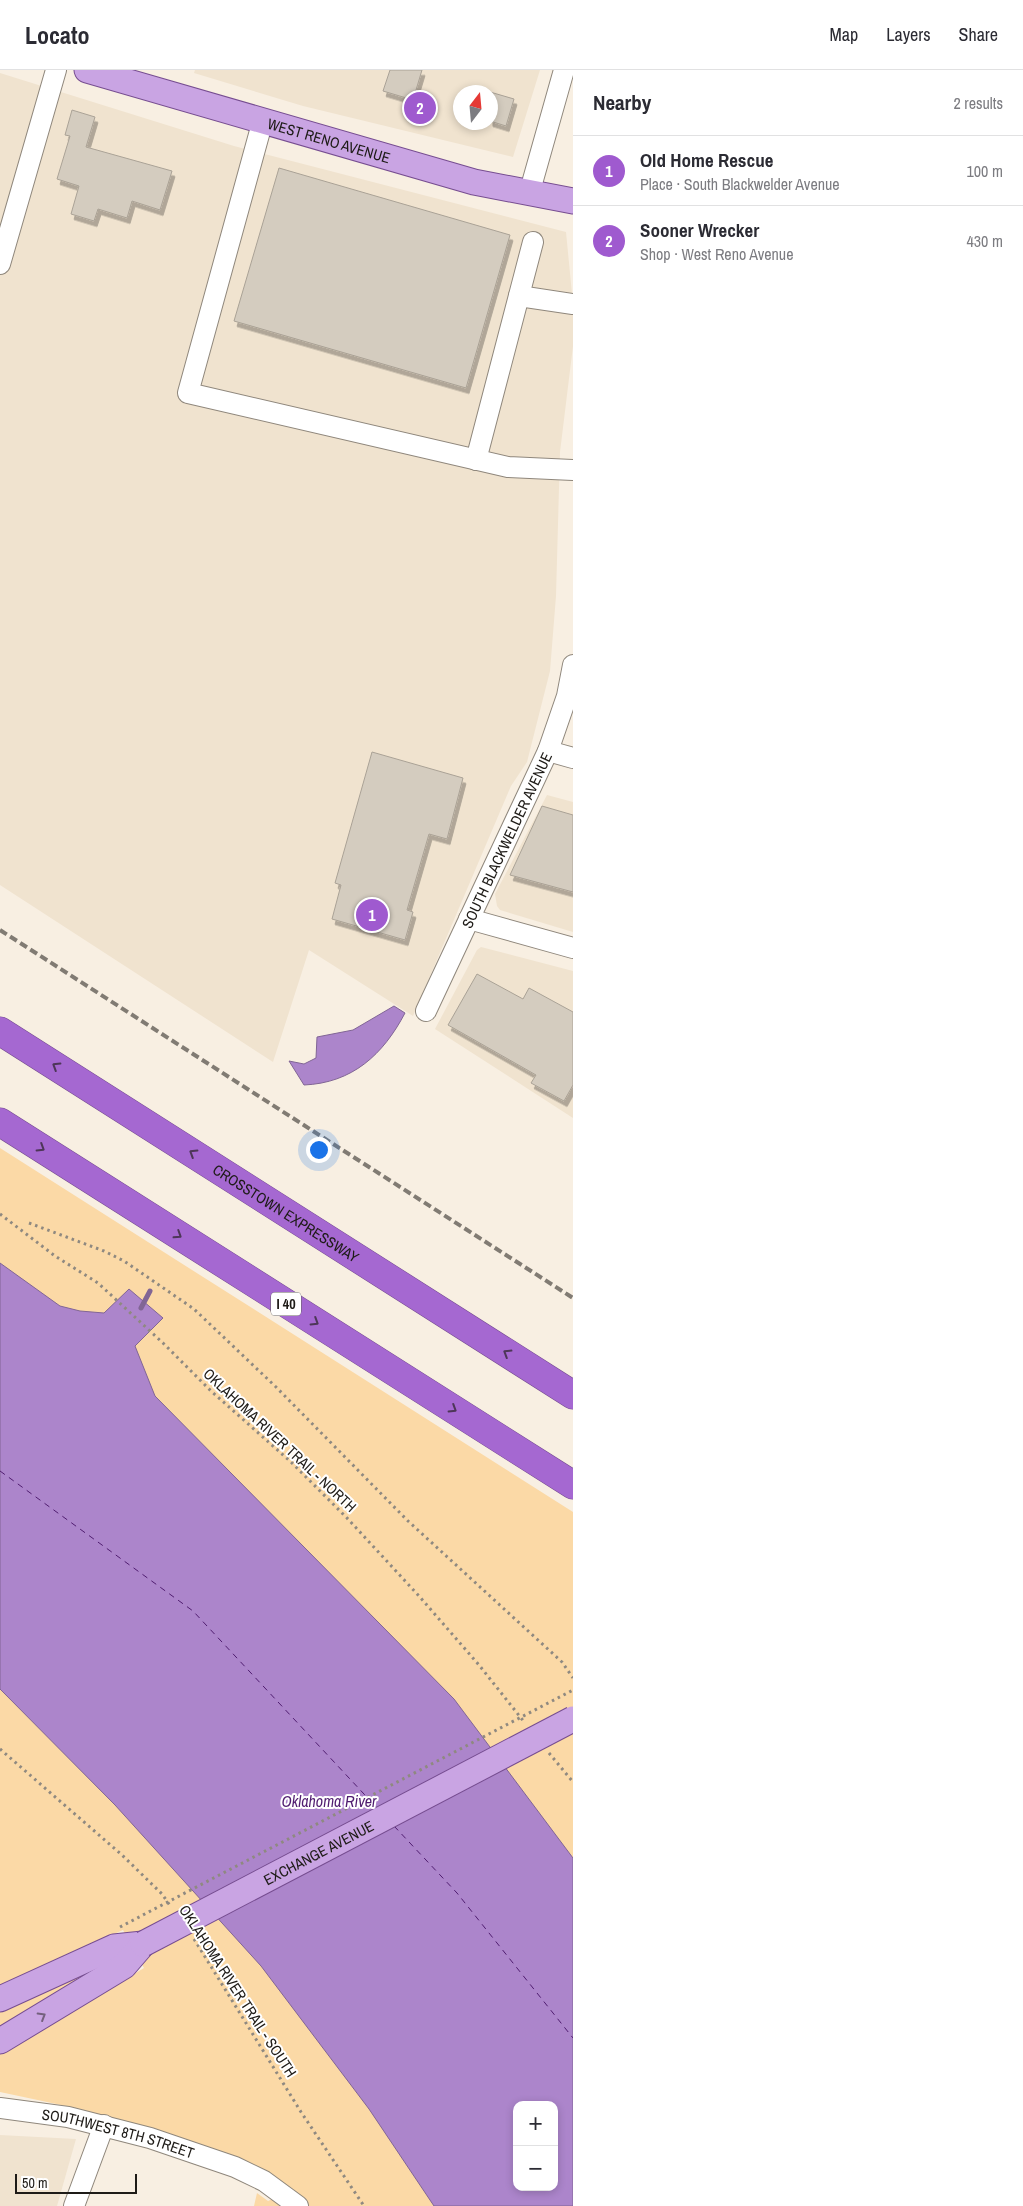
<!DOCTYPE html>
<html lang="en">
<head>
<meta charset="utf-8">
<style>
	:root { --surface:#fff; --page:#f2f2f3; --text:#2b2b33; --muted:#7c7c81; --line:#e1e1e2; --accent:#9f5acf }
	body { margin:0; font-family:"Archivo Narrow",sans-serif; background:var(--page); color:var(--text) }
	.controls { position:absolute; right:15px; bottom:15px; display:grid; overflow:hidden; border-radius:10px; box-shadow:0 2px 8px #0003 }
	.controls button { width:45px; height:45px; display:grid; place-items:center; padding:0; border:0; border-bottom:1px solid var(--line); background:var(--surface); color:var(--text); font:25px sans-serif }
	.compass { position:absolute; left:453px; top:15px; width:45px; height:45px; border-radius:50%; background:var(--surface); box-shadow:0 2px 8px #0003; rotate:16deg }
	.scale { position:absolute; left:15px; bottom:12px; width:122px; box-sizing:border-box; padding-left:5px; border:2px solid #1e1b17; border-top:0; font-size:14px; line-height:18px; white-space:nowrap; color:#1e1b17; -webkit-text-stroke:4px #fff; paint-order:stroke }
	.you { position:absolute; left:318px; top:1079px; width:18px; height:18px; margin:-12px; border:4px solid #fff; border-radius:50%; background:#1a73e8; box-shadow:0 0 0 8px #1a73e833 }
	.badge { display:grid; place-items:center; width:32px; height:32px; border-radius:50%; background:var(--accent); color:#fff; font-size:16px; font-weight:700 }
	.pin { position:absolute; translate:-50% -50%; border:2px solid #fff; box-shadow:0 1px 5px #0006 }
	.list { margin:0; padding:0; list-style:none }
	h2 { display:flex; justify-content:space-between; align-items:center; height:65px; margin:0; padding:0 20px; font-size:21px }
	h2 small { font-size:16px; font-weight:400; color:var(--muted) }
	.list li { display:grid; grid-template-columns:32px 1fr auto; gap:15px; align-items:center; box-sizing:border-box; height:70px; padding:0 20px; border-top:1px solid var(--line) }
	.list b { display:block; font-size:19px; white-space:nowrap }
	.list p { margin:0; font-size:16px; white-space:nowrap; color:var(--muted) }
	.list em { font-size:16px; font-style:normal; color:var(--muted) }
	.map { position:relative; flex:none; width:573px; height:2136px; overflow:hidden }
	header { display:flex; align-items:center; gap:30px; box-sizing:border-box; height:70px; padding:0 25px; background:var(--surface); border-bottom:1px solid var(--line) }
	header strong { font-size:24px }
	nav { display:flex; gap:28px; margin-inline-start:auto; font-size:18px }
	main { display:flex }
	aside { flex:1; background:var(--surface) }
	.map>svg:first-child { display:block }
</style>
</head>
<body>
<header>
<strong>Locato</strong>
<nav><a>Map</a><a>Layers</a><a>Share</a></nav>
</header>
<main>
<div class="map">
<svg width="573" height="2136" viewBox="0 0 573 2136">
	<defs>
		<filter id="shadow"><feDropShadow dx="3" dy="5.5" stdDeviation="0" flood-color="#0004"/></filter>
	</defs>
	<rect width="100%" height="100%" fill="#f8efe2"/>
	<g fill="#f0e3cf" fill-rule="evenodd">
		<path d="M195,0H540L513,87L303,36L194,3ZM460,22H490V52H460Z"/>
		<polygon points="0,3 234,76 566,162 573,234 573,276 560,382 556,526 550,601 527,692 511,716 413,946 309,880 273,992 0,815"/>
		<polygon points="547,725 573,732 573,862 500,840 497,836 495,824"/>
		<polygon points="481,877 573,901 573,1048 435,959 477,880"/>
		<polygon points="0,2065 76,2069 57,2136 0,2136"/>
	</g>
	<g fill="#fbd9a6" fill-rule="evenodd">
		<path d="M0,1078L573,1442V2136H254L257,2123L268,2131L294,2120L256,2097L178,2067L80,2039L0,2022V1984L144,1898L123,1860L0,1916ZM517,2035H554V2117H517Z"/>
		<polygon points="79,1905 81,1910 0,1957 0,1941"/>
	</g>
	<g fill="#ac85cb" stroke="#816595" fill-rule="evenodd">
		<path d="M394,936L405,943C383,985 352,1013 304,1015L289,991L304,994L316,988L317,967L353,960Z"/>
		<path d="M0,1193L60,1236L80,1241L104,1243L129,1219L163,1248L135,1276L155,1326L454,1629L573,1788V2136H434L369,2039L261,1896L115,1735L0,1619ZM517,2035H554V2117H517Z"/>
	</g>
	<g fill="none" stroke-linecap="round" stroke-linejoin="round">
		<polyline stroke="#816595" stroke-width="5" points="141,1238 150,1221"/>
		<g stroke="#501d70" stroke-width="1" stroke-dasharray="6 5" stroke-linecap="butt">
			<polyline points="0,1401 193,1541 378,1739"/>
			<polyline points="394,1756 457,1823 573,1968"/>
		</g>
	</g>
	<g fill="#d4ccbf" stroke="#aaa296" filter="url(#shadow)">
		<polygon points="390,0 422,0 413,30 383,21"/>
		<polygon points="490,22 514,29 506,56 490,51"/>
		<polygon points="72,40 95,47 86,77 172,101 160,140 132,131 127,148 98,139 94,151 71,144 79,116 57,109 70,66 65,65"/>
		<polygon points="279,98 510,165 466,318 234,251"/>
		<polygon points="372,682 463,708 447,769 429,764 407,840 413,842 405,870 332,849 341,815 335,813"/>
		<polygon points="542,736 573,745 573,822 510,805"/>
		<polygon points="477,904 523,929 529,918 573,942 573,1015 564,1031 531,1013 536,1005 448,955"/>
	</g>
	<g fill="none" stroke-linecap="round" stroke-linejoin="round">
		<defs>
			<g id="minor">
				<polyline points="263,50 188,323 508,397 573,400"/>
				<polyline points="529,124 564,0"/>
				<polyline points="0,194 56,0"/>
				<polyline points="519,226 573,234"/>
				<polyline points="476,390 533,172"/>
				<polyline points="548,681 573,688"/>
				<polyline points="469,849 573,878"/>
				<path id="s1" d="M426,941L548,681L567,626L573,595"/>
				<path id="s2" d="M0,2038L68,2047L150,2068L235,2097L264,2111L298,2136"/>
				<polyline points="74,2136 104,2055"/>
			</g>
			<g id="major">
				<path id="s3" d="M87,0L474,112L573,131"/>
				<polyline points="0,1929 114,1877 143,1874"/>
				<polyline points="0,1971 124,1896 143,1874"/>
			</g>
			<g id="highway">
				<path id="s4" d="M0,961L573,1325"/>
				<polyline points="0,1052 573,1415"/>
			</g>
		</defs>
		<use href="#minor" stroke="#8f877c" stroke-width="22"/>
		<use href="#major" stroke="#764d90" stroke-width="27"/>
		<use href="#highway" stroke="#764d90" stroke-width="29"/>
		<g stroke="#8f8980" stroke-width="3" stroke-dasharray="2.5 4" stroke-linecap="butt">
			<polyline points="0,1144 55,1186 98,1213 163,1273 211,1321 291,1392 347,1448 419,1526 479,1595 525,1653"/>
			<polyline points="29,1153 104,1181 124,1191 194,1239 276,1317 408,1451 562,1592 573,1608"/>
			<polyline points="0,1679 122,1785 162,1824 171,1837"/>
			<polyline points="549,1683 573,1712"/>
			<polyline points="194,1869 301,2042 364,2136"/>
		</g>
		<use href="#minor" stroke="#fff" stroke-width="20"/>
		<use href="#major" stroke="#c9a4e3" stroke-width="25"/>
		<use href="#highway" stroke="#a568d1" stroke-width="28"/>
		<polyline stroke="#817b73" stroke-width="4" stroke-dasharray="8 4" stroke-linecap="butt" points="0,860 573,1228"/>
		<defs>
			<g id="major-bridge">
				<path id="s5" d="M143,1874L573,1649"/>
			</g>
		</defs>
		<use href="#major-bridge" stroke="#764d90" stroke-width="27" stroke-linecap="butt"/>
		<polyline stroke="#8f8980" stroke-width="3" stroke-dasharray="2.5 4" stroke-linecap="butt" points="120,1857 573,1620"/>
		<use href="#major-bridge" stroke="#c9a4e3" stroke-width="25"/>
	</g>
	<defs><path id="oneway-chevron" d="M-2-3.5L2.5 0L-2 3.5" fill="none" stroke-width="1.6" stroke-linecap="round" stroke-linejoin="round" transform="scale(1.25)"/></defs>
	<g stroke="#4d3658">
		<use href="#oneway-chevron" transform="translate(56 996) rotate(-148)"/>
		<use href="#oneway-chevron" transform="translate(41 1078) rotate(32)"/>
		<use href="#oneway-chevron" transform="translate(193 1083) rotate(-148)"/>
		<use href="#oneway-chevron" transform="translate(178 1165) rotate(33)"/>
		<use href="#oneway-chevron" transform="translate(315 1252) rotate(32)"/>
		<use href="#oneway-chevron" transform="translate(507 1283) rotate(-148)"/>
		<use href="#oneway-chevron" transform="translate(453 1339) rotate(32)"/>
	</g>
	<use stroke="#74607d" href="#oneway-chevron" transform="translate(42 1946) rotate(-31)"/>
	<g text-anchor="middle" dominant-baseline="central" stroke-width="4" stroke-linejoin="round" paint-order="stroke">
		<rect fill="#fff" stroke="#625f5d" stroke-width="1" x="271" y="1222.5" width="30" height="23" rx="4"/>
		<g font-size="14" font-weight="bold" fill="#1e1b17">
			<text x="286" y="1234">I 40</text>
		</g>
		<g font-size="15" fill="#1e1b17" stroke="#fff">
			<text stroke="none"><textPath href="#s3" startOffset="252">WEST RENO AVENUE</textPath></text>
			<text stroke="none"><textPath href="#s1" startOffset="189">SOUTH BLACKWELDER AVENUE</textPath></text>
			<text stroke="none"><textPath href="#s4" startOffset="339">CROSSTOWN EXPRESSWAY</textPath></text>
			<text transform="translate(280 1370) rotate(43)">OKLAHOMA RIVER TRAIL - NORTH</text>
			<text stroke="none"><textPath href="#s5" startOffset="198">EXCHANGE AVENUE</textPath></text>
			<text transform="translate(238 1921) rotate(57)">OKLAHOMA RIVER TRAIL - SOUTH</text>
			<text stroke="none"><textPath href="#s2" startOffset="121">SOUTHWEST 8TH STREET</textPath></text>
		</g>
		<g font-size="16" font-style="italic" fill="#501d70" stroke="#fff">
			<text x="329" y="1731">Oklahoma River</text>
		</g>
	</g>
</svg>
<div class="controls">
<button>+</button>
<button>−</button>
</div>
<svg class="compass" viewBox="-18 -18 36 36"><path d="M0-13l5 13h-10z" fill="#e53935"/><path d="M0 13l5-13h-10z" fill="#7c7c81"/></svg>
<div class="scale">50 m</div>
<div class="you"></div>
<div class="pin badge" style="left:372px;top:845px">1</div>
<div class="pin badge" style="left:420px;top:38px">2</div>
</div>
<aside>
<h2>Nearby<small>2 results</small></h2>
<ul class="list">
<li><span class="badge">1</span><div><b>Old Home Rescue</b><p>Place · South Blackwelder Avenue</p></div><em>100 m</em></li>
<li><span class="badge">2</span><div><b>Sooner Wrecker</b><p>Shop · West Reno Avenue</p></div><em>430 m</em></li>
</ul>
</aside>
</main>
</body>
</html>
